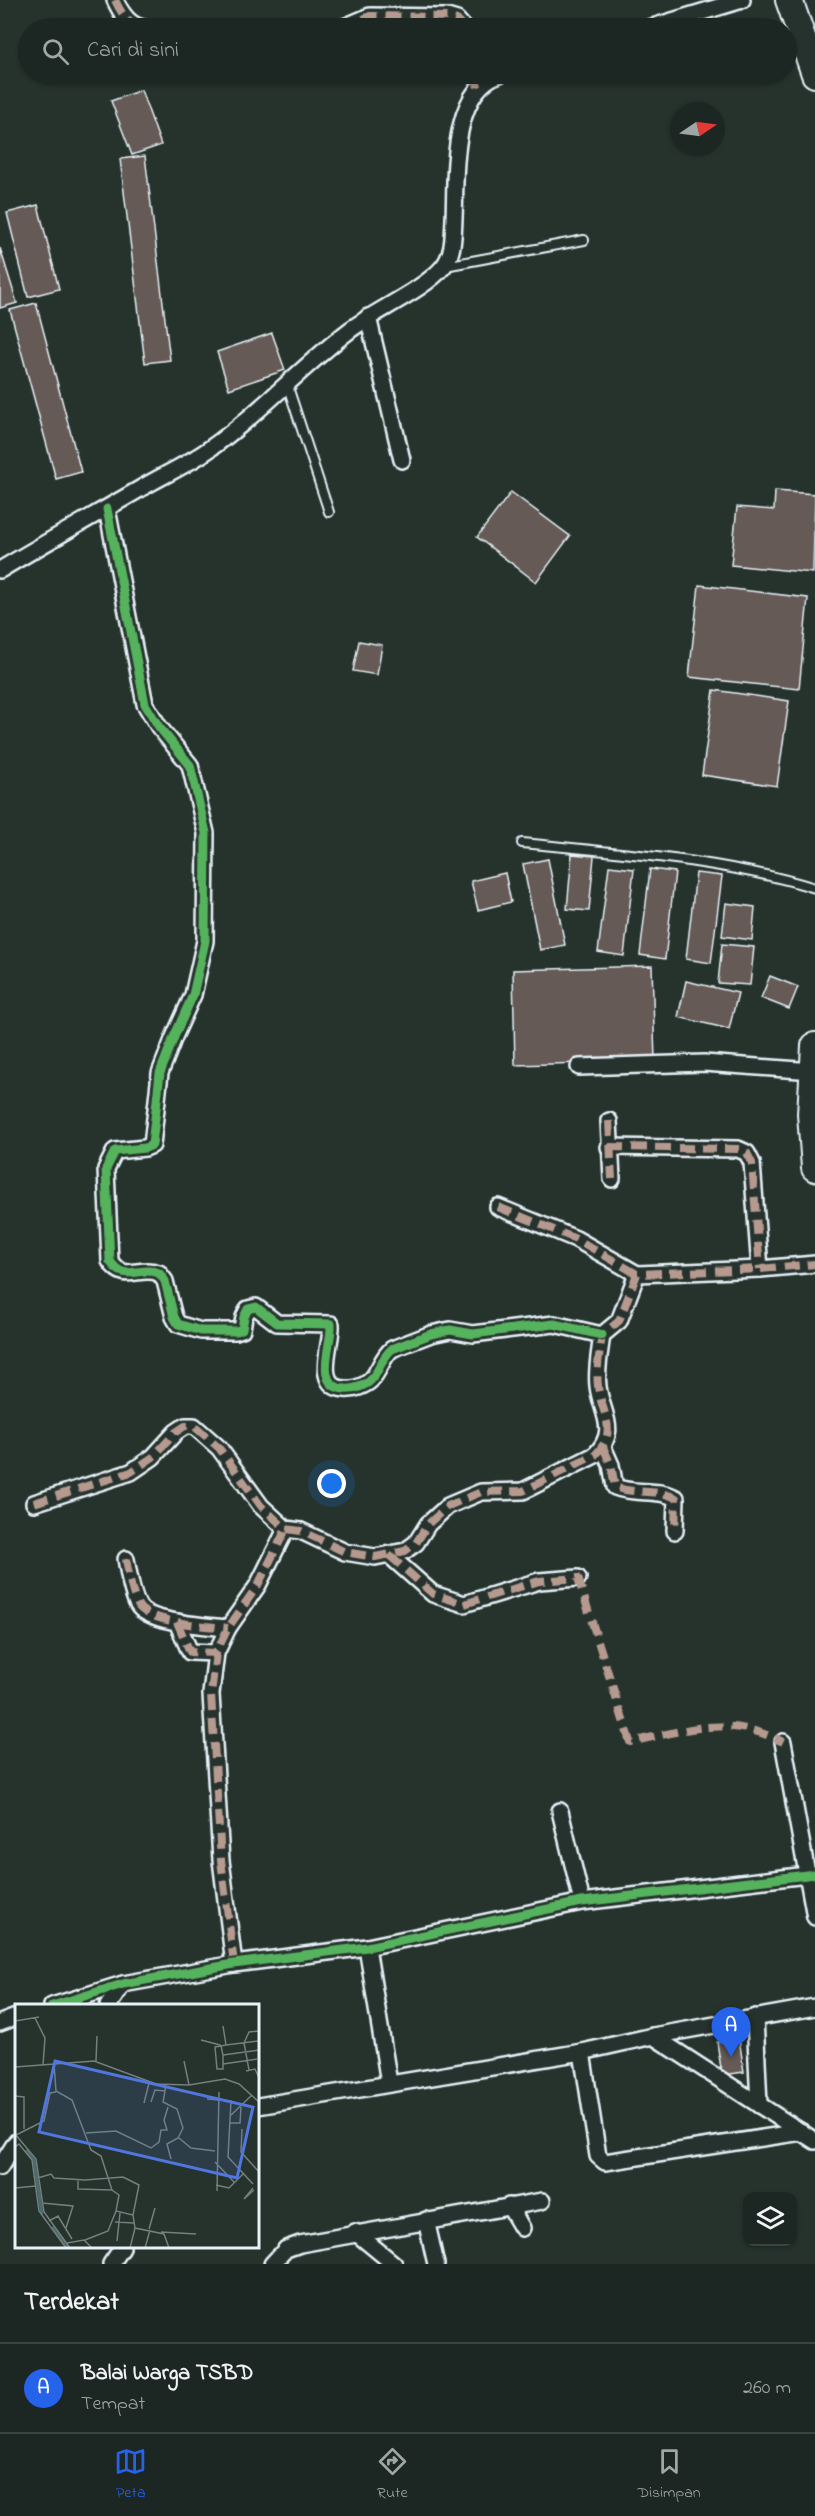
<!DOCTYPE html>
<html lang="id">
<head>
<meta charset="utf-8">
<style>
	:root { --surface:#1c2622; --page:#29322f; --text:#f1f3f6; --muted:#a0a5a5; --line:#3a4340; --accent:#2563eb }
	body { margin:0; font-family:"Indie Flower",sans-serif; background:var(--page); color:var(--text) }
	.controls { position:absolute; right:18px; bottom:18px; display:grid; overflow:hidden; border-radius:12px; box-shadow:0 2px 4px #0004 }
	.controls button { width:54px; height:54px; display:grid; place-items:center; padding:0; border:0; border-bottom:2px solid var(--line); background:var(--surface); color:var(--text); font:30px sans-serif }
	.compass { position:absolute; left:671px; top:102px; width:54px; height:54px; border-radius:50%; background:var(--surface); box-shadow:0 2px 4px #0004; rotate:77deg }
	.you { position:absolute; left:332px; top:1484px; width:21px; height:21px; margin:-15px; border:4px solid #fff; border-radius:50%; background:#1a73e8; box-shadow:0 0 0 9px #1a73e833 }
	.badge { display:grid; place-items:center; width:39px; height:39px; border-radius:50%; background:var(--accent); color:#fff; font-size:20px; font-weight:700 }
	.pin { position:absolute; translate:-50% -50px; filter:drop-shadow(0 2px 3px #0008) }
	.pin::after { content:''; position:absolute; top:32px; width:21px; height:18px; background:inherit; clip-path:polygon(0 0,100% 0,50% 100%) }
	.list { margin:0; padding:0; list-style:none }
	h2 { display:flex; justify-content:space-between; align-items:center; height:78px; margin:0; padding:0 24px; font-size:26px }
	h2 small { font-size:20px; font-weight:400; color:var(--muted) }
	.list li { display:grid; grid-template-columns:39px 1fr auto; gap:18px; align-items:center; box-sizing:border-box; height:90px; padding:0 24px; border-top:2px solid var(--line) }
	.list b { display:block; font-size:22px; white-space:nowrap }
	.list p { margin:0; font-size:20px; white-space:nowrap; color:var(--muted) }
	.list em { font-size:20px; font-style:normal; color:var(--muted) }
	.icon { flex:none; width:33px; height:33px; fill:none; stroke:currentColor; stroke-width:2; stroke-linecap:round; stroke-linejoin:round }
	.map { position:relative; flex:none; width:815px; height:2264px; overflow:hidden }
	.search { position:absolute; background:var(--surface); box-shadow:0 2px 4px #0004; left:18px; right:18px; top:18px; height:66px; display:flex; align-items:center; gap:15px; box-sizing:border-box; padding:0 21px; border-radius:33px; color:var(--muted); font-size:22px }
	.sheet { height:168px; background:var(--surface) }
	nav { display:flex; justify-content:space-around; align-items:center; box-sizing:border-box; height:84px; border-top:2px solid var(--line); background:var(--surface); font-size:16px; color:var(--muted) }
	nav a { display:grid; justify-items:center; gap:3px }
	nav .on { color:var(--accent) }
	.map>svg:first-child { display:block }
</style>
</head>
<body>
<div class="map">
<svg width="815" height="2264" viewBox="0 0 815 2264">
	<rect width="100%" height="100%" fill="#26332d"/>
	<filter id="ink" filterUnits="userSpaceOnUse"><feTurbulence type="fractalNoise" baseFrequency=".0167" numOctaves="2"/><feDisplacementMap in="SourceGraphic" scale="12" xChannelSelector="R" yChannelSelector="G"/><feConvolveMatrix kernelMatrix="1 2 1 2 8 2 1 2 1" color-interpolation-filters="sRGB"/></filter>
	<g filter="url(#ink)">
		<g fill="#655a54" stroke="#e8f1f8" stroke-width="1.5">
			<polygon points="141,90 161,145 132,155 111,101"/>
			<polygon points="145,156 170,360 145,363 120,159"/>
			<polygon points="38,205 59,289 28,297 7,213"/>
			<polygon points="0,248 17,303 0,308"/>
			<polygon points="36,303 81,472 56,479 10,310"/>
			<polygon points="272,333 285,370 229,389 217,352"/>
			<polygon points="775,491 815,494 813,573 731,565 737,507 774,510"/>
			<polygon points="511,492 570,536 536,582 477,537"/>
			<polygon points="699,585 808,598 799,689 689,677"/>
			<polygon points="359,641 382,645 377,675 353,671"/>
			<polygon points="714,690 789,701 777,786 702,775"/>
			<polygon points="572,854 594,856 589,911 567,909"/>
			<polygon points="548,859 565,945 540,950 523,864"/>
			<polygon points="609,866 634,869 624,956 598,952"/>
			<polygon points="650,869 675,872 665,959 640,955"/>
			<polygon points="505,873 511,902 478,910 471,881"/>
			<polygon points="696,873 722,876 711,963 686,959"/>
			<polygon points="726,903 755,907 752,940 722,936"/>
			<polygon points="722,944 754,947 750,985 718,983"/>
			<polygon points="652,966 655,1061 515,1065 513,970"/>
			<polygon points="770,976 798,987 789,1009 761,998"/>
			<polygon points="686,981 738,993 729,1029 678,1017"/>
			<polygon points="739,2038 744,2072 722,2075 717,2042"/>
		</g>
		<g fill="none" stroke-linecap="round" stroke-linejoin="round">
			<defs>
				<g id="lane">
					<polyline points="445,266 584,240"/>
					<polyline points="287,384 329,512"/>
					<path d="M522,843C620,853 720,859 815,888"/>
				</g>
				<g id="street">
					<path d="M115,0C121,13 129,26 143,28"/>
					<polyline points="342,28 370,16 447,17 457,20 464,28"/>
					<polyline points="649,28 742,0"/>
					<polyline points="368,317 402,460"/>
					<path d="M107,509L145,704L159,727L190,765L206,833L205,941L193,995L174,1037L160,1073L152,1145L145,1148L115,1151L106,1169L110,1261C125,1284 139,1265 159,1273L165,1281L174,1317L178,1324L201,1331H236L242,1329L244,1317L248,1309L256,1307L277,1323L331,1324C333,1342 312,1387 345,1389C353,1390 365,1386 371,1380C380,1370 382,1357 392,1349L431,1334L450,1330L473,1334L554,1324L602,1335"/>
					<path d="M0,570C48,541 97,514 145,486C166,474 188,464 208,450C258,415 300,368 350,330C375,311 425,289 443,267C454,254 453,236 454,219C456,177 450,90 500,74"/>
					<polyline points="579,1067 704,1063 813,1071"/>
					<polyline points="609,1121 612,1179"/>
					<polyline points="609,1147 738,1149 747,1153 752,1163 760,1269"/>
					<polyline points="498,1207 576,1239 637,1274"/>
					<path d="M603,1447L611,1465L615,1487C635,1495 657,1488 676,1498L675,1531"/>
					<path d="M34,1503L131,1472L153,1457L176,1432L185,1426H194L219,1448L261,1506L286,1529L301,1531L345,1552L375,1557L405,1551L416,1543L428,1524L448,1506L481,1492L523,1491L595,1455C620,1430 601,1414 598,1386C596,1369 600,1351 602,1335L619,1321L637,1274L760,1269L815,1264"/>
					<polyline points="389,1555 433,1594 464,1604 539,1581 578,1578"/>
					<path d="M126,1559C129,1574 131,1592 138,1605C147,1623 209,1626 228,1628"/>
					<polyline points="177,1622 190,1652 216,1653"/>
					<polyline points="783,1742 815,1917"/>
					<polyline points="560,1811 582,1902"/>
					<polyline points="367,1947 389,2083"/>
					<polyline points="234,1964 221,1860 211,1694 216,1653 228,1628 258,1585 286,1529"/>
					<polyline points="52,2006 123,1984 234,1964 367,1947 582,1902 815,1874"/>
					<polyline points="108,2006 123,1984"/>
					<polyline points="755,2017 759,2105"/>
					<polyline points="0,2023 16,2017"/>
					<polyline points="653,2036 815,2141"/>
					<polyline points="582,2052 598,2156 605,2162 802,2132"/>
					<polyline points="258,2106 582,2052 653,2036 815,2007"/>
					<polyline points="0,2167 16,2142"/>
					<polyline points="509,2206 522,2228"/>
					<polyline points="426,2220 436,2264"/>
					<polyline points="355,2232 394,2264"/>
					<polyline points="111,2264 122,2248"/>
					<polyline points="272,2264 286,2249 300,2244 542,2201"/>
				</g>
				<g id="primary">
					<polyline points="789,0 815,74"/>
					<polyline points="815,1046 811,1114 815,1168"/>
				</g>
			</defs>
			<use href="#lane" stroke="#e8f1f8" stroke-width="12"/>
			<use href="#street" stroke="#e8f1f8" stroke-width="20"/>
			<use href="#primary" stroke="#e8f1f8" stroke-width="30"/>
			<use href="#lane" stroke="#26332d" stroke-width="8"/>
			<use href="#street" stroke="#26332d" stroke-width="15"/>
			<use href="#primary" stroke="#26332d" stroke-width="26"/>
			<g stroke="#b69a8f" stroke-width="8" stroke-dasharray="15 8" stroke-linecap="butt">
				<path d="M115,0C121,13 129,26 143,28"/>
				<polyline points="342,28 370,16 447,17 457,20 464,28"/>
				<polyline points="475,74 478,87"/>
				<polyline points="609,1121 612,1179"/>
				<polyline points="609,1147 738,1149 747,1153 752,1163 760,1269"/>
				<polyline points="498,1207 576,1239 637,1274"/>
				<path d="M603,1447L611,1465L615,1487C635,1495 657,1488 676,1498L675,1531"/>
				<path d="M34,1503L131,1472L153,1457L176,1432L185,1426H194L219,1448L261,1506L286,1529L301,1531L345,1552L375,1557L405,1551L416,1543L428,1524L448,1506L481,1492L523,1491L595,1455C620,1430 601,1414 598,1386C596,1369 600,1351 602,1335L619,1321L637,1274L760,1269L815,1264"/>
				<path d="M389,1555L433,1594L464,1604L539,1581L578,1578L630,1742C688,1730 726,1714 783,1742"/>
				<path d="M126,1559C129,1574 131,1592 138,1605C147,1623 209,1626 228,1628"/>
				<polyline points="177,1622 190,1652 216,1653"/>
				<polyline points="234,1964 221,1860 211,1694 216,1653 228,1628 258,1585 286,1529"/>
			</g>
			<defs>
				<g id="cycleway">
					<path d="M107,509L145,704L159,727L190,765L206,833L205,941L193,995L174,1037L160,1073L152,1145L145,1148L115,1151L106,1169L110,1261C125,1284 139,1265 159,1273L165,1281L174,1317L178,1324L201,1331H236L242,1329L244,1317L248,1309L256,1307L277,1323L331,1324C333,1342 312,1387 345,1389C353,1390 365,1386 371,1380C380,1370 382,1357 392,1349L431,1334L450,1330L473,1334L554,1324L602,1335"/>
					<polyline points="52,2006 123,1984 234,1964 367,1947 582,1902 815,1874"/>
				</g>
			</defs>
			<use href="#cycleway" stroke="#26332d" stroke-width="13"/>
			<use href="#cycleway" stroke="#56b35d" stroke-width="9"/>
		</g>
	</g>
	<g transform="translate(15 2004)">
		<rect width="244" height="244" fill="#26332d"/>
		<path fill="none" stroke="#496d6e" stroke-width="3" d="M11,146L19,156L27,210M37,223L53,243"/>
		<path fill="none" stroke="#747f7e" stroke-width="1.5" d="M20,14L30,34L28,61M0,17L24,13M208,22L211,41M186,36L205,41L206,42L208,51V65H202L200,43L206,42L211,41L244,37M208,51L244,46M81,57L82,32M169,57L174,81M39,59L41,87L57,96L76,146L86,152L97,186L104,191L101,207L118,211L120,224L149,230L154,244M208,60L242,55M0,63L79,57L141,80L174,81L210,75L224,80L244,98M234,66L229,39L234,28L244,27M231,67L240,65L244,74M151,81L148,98L162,105L168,124L163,134L152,140L156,155M0,92L9,93V125M192,95L216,97L213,153L238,180M136,98L140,86L150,87M129,99L134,79M215,112L237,91M215,119H225L226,103M227,125L226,148L244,168M71,129L101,127L136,144L144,138L146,126H152L149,116L153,103M0,130L21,155L29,208L55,244M1,131L29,117L35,89L41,88M164,134L176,144L200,147M0,143L4,140L17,156L24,207L51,244M200,158L219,178M23,174L36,170L39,174L70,176L108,173L124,181L118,211M63,175V185L97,186M201,181L214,184L229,169M0,184L21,182M238,184L229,195L239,186M202,187L204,88M27,199L58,202L51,224M34,217L43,212L57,235M100,218L119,219M134,225L140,204M146,228L181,230M70,236L93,227L101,207M102,237L105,209M52,239L69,236L77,244M115,244L120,224M130,244L135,226"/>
		<path fill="#5077e0" fill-opacity="0.15" stroke="#5077e0" stroke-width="3" d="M40,57L238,103L222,174L24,128Z"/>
		<rect width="244" height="244" fill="none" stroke="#e8f1f8" stroke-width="3"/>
	</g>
</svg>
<div class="controls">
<button><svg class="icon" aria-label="layers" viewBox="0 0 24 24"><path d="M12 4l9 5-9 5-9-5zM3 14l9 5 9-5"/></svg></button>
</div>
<svg class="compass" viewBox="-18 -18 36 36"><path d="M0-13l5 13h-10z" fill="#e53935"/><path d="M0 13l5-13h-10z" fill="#a0a5a5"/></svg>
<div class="you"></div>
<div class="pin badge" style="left:731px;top:2057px">A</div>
<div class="search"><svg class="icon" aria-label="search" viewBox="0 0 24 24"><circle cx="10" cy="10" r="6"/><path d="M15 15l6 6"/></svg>Cari di sini</div>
</div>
<section class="sheet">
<h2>Terdekat<small></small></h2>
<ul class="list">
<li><span class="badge">A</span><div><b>Balai Warga TSBD</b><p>Tempat</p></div><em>260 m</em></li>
</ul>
</section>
<nav>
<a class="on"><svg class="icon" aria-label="map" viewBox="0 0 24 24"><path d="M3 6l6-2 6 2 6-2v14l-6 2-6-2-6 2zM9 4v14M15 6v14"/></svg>Peta</a>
<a><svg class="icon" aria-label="directions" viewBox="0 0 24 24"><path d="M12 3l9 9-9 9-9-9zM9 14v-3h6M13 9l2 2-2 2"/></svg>Rute</a>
<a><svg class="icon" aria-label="saved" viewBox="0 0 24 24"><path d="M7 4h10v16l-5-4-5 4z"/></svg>Disimpan</a>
</nav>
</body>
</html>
